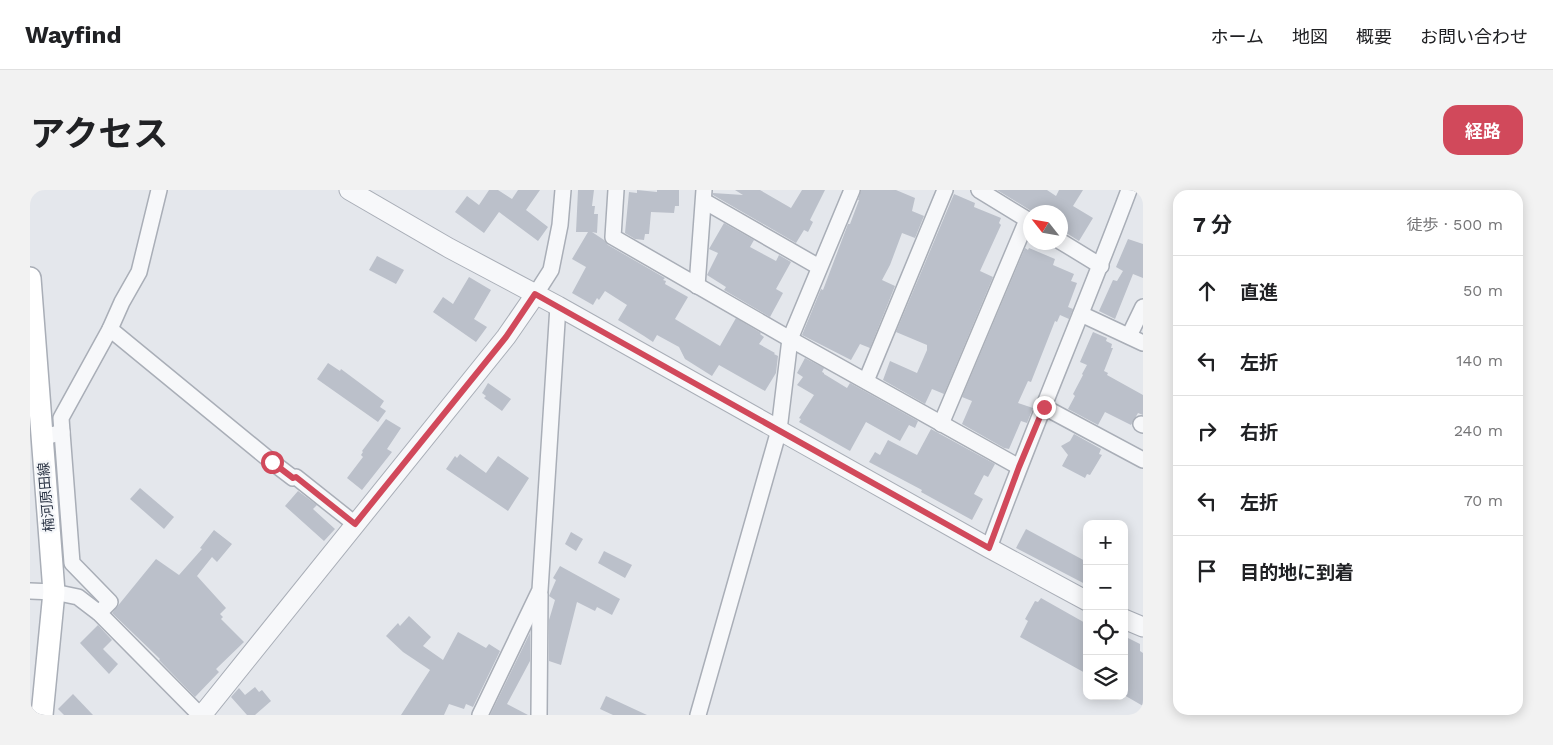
<!DOCTYPE html>
<html lang="ja">
<head>
<meta charset="utf-8">
<style>
	:root { --surface:#fff; --page:#f2f2f2; --text:#202124; --muted:#757577; --line:#e0e0e0; --accent:#d1495b }
	body { margin:0; font-family:"Work Sans","Noto Sans JP",sans-serif; background:var(--page); color:var(--text) }
	.controls { position:absolute; right:15px; bottom:15px; display:grid; overflow:hidden; border-radius:10px; box-shadow:0 2px 12px #0003 }
	.controls button { width:45px; height:45px; display:grid; place-items:center; padding:0; border:0; border-bottom:1px solid var(--line); background:var(--surface); color:var(--text); font:25px sans-serif }
	.compass { position:absolute; left:993px; top:15px; width:45px; height:45px; border-radius:50%; background:var(--surface); box-shadow:0 2px 12px #0003; rotate:301deg }
	.stop { position:absolute; width:15px; height:15px; margin:-11px; border:4px solid #d1495b; border-radius:50%; background:#fff }
	.stop.end { background:#d1495b; border-color:#fff; box-shadow:0 1px 5px #0008 }
	.list { margin:0; padding:0; list-style:none }
	h2 { display:flex; justify-content:space-between; align-items:center; height:65px; margin:0; padding:0 20px; font-size:21px }
	h2 small { font-size:16px; font-weight:400; color:var(--muted) }
	.list li { display:grid; grid-template-columns:32px 1fr auto; gap:15px; align-items:center; box-sizing:border-box; height:70px; padding:0 20px; border-top:1px solid var(--line) }
	.list b { display:block; font-size:19px; white-space:nowrap }
	.list em { font-size:16px; font-style:normal; color:var(--muted) }
	.icon { flex:none; width:28px; height:28px; fill:none; stroke:currentColor; stroke-width:2; stroke-linecap:round; stroke-linejoin:round }
	.map { position:relative; flex:none; width:1113px; height:525px; overflow:hidden; border-radius:15px }
	header { display:flex; align-items:center; gap:30px; box-sizing:border-box; height:70px; padding:0 25px; background:var(--surface); border-bottom:1px solid var(--line) }
	header strong { font-size:24px }
	nav { display:flex; gap:28px; margin-inline-start:auto; font-size:18px }
	.intro { display:flex; align-items:center; justify-content:space-between; box-sizing:border-box; height:120px; padding:0 30px }
	h1 { margin:0; font-size:35px }
	.button { padding:12px 22px; border-radius:15px; background:var(--accent); color:#fff; font-size:18px; font-weight:700 }
	main { display:flex; gap:30px; padding:0 30px }
	aside { flex:1; background:var(--surface); border-radius:15px; box-shadow:0 2px 12px #0003 }
	.map>svg:first-child { display:block }
</style>
</head>
<body>
<header>
<strong>Wayfind</strong>
<nav><a>ホーム</a><a>地図</a><a>概要</a><a>お問い合わせ</a></nav>
</header>
<div class="intro"><h1>アクセス</h1><a class="button">経路</a></div>
<main>
<div class="map">
<svg width="1113" height="525" viewBox="0 0 1113 525">
	<rect width="100%" height="100%" fill="#e4e7ec"/>
	<g fill="#bbc0ca">
		<polygon points="459,0 468,0 482,9 488,0 510,0 496,20 518,37 508,51 469,22 454,43 425,22 437,6 449,15"/>
		<polygon points="548,0 564,0 562,16 565,16 564,24 568,24 567,43 562,42 574,50 578,55 635,88 633,90 636,91 635,94 658,107 645,129 690,156 706,128 731,143 730,144 734,147 729,154 745,163 744,164 748,166 746,183 735,201 689,175 682,186 655,169 649,157 627,145 623,152 614,146 588,130 597,115 575,101 569,110 567,108 563,115 542,103 556,77 542,69 558,42 546,42"/>
		<polygon points="607,0 627,2 627,0 649,0 649,16 645,16 644,23 621,22 619,44 615,44 614,50 605,49 595,43 599,2 607,3"/>
		<polygon points="705,0 730,0 761,18 772,0 795,0 780,30 783,32 778,42 774,40 766,53 683,5 683,3 713,5"/>
		<polygon points="831,0 866,0 885,8 882,21 894,26 885,48 872,43 860,75 852,90 865,96 840,158 830,154 821,170 772,145 791,99 793,100 818,34 820,34 829,10 828,10"/>
		<polygon points="967,0 1017,0 1026,6 1029,0 1053,0 1043,16 1063,28 1049,51 1030,39 1035,29 1030,26 1030,22 1025,22 1014,15 1010,22 1003,22"/>
		<polygon points="924,4 945,13 944,17 971,28 969,33 971,35 950,81 963,87 914,204 902,199 895,214 853,190 860,171 887,183 897,160 897,155 866,142"/>
		<polygon points="694,33 724,50 720,57 746,71 749,65 761,72 746,99 753,103 740,127 694,100 696,97 677,85 688,63 679,59"/>
		<polygon points="1098,49 1113,54 1113,88 1103,84 1085,129 1069,121 1083,90 1087,91 1093,81 1086,77"/>
		<polygon points="995,58 998,60 999,58 1025,69 1023,75 1044,84 1041,91 1047,93 1038,117 1043,119 1039,129 1030,125 1027,132 1025,131 1001,192 998,191 988,213 1003,218 997,233 991,231 979,259 974,258 932,234 942,211 932,207"/>
		<polygon points="347,66 374,80 366,94 339,80"/>
		<polygon points="439,87 461,100 444,129 457,137 446,152 403,122 413,107 423,114"/>
		<polygon points="1063,142 1077,148 1076,151 1082,154 1081,158 1083,158 1074,181 1078,183 1077,185 1113,205 1113,225 1108,223 1101,235 1075,222 1068,235 1038,219 1045,206 1043,204 1053,185 1052,184 1057,175 1050,172"/>
		<polygon points="775,168 794,178 792,182 794,183 794,184 817,198 820,193 888,231 885,238 879,235 870,251 836,232 820,261 769,232 771,229 769,228 784,205 767,195 773,187 767,183"/>
		<polygon points="298,173 310,181 311,179 354,211 350,217 356,221 348,232 287,189"/>
		<polygon points="458,193 481,209 472,221 454,208 456,206 452,203"/>
		<polygon points="356,229 371,238 357,259 362,262 332,300 317,288 333,267 331,265 333,262 332,261"/>
		<polygon points="901,239 965,274 958,287 954,285 944,304 953,309 942,330 891,302 892,300 839,272 845,262 850,265 858,250 887,265"/>
		<polygon points="1044,244 1071,259 1069,264 1072,265 1060,285 1057,284 1055,288 1032,276 1038,265 1031,256 1040,251"/>
		<polygon points="430,264 456,283 468,266 499,288 478,321 416,279 425,266 427,268"/>
		<polygon points="110,298 144,327 134,339 100,309"/>
		<polygon points="268,301 287,315 283,319 305,339 294,351 255,316"/>
		<polygon points="996,339 1057,372 1057,395 986,358"/>
		<polygon points="184,340 202,354 187,372 182,367 167,386 196,418 190,424 193,427 191,429 214,452 186,479 189,482 165,507 129,470 130,469 82,423 126,369 149,385 172,359 170,358"/>
		<polygon points="541,342 553,349 546,361 535,354"/>
		<polygon points="574,361 602,375 595,388 568,373"/>
		<polygon points="530,376 590,409 582,425 567,417 565,421 547,412 531,475 519,471 519,430 525,410 519,406 526,390 523,388"/>
		<polygon points="1011,408 1057,434 1057,484 990,447 998,431 995,429 1005,411 1008,412"/>
		<polygon points="379,426 401,447 393,456 413,470 428,442 456,458 459,454 470,461 443,517 436,514 434,519 419,514 414,525 371,525 400,480 373,462 356,446 368,433 370,436"/>
		<polygon points="68,435 82,450 73,459 88,474 79,484 50,453"/>
		<polygon points="500,443 500,471 477,514 498,525 460,525"/>
		<polygon points="1094,446 1110,454 1110,461 1113,463 1113,516 1094,505"/>
		<polygon points="225,497 229,502 232,500 241,511 225,525 217,525 201,507 209,498 215,505"/>
		<polygon points="43,504 63,525 34,525 28,519"/>
		<polygon points="576,506 617,525 583,525 570,519"/>
	</g>
	<g fill="none" stroke-linecap="round" stroke-linejoin="round">
		<defs>
			<g id="minor">
				<polyline points="586,0 583,47 760,149 989,277"/>
				<polyline points="949,0 1001,32"/>
				<polyline points="674,11 789,77"/>
				<polyline points="1030,51 1071,76"/>
				<polyline points="667,96 674,0"/>
				<polyline points="505,105 521,80 530,35 533,0"/>
				<polyline points="1051,124 1113,153"/>
				<polyline points="80,139 242,272 263,288 266,287 325,334"/>
				<polyline points="1099,146 1113,117"/>
				<polyline points="836,191 915,0"/>
				<polyline points="1014,217 1113,270"/>
				<polyline points="911,234 997,30"/>
				<polyline points="1111,234 1113,235"/>
				<polyline points="32,242 42,373 80,412 69,423"/>
				<polyline points="12,248 32,242 31,228 80,139 92,112 109,82 129,0"/>
				<path d="M959,358C1003,238 1054,120 1099,0"/>
				<polyline points="0,401 24,402 48,407 69,423 170,525"/>
				<polyline points="450,525 510,400 528,116"/>
				<polyline points="509,525 510,404"/>
				<polyline points="668,525 749,240 760,149 822,0"/>
			</g>
			<g id="tertiary">
				<polyline points="319,0 419,58 528,116 959,358 1057,411"/>
				<polyline points="1094,429 1113,437"/>
				<polyline points="172,525 476,147 505,105"/>
			</g>
			<polyline id="secondary" points="0,88 24,402 12,525"/>
		</defs>
		<use href="#minor" stroke="#a9aeb7" stroke-width="18"/>
		<use href="#tertiary" stroke="#a9aeb7" stroke-width="21"/>
		<use href="#secondary" stroke="#a9aeb7" stroke-width="24"/>
		<use href="#minor" stroke="#f7f8fa" stroke-width="15"/>
		<use href="#tertiary" stroke="#f7f8fa" stroke-width="19"/>
		<use href="#secondary" stroke="#fff" stroke-width="21"/>
	</g>
	<g fill="none" stroke-linecap="round" stroke-linejoin="round">
		<polyline stroke="#d1495b" stroke-width="6" points="242,272 263,288 266,287 325,334 476,147 505,104 959,358 989,277 1014,217"/>
	</g>
	<g text-anchor="middle" dominant-baseline="central" stroke-width="4.5" stroke-linejoin="round" paint-order="stroke">
		<g font-size="14" fill="#2b3445" stroke="#f4f6f9">
			<text transform="translate(16 307) rotate(-95)">楠河原田線</text>
		</g>
	</g>
</svg>
<div class="controls">
<button>+</button>
<button>−</button>
<button><svg class="icon" aria-label="locate" viewBox="0 0 24 24"><circle cx="12" cy="12" r="6"/><path d="M12 2v4M12 18v4M2 12h4M18 12h4"/></svg></button>
<button><svg class="icon" aria-label="layers" viewBox="0 0 24 24"><path d="M12 4l9 5-9 5-9-5zM3 14l9 5 9-5"/></svg></button>
</div>
<svg class="compass" viewBox="-18 -18 36 36"><path d="M0-13l5 13h-10z" fill="#e53935"/><path d="M0 13l5-13h-10z" fill="#757577"/></svg>
<div class="stop" style="left:242px;top:272px"></div>
<div class="stop end" style="left:1014px;top:217px"></div>
</div>
<aside>
<h2>7 分<small>徒歩 · 500 m</small></h2>
<ul class="list">
<li><svg class="icon" aria-label="ahead" viewBox="0 0 24 24"><path d="M12 20V5M6 11l6-6 6 6"/></svg><div><b>直進</b></div><em>50 m</em></li>
<li><svg class="icon" aria-label="left" viewBox="0 0 24 24"><path d="M17 20v-9H6M10 6l-5 5 5 5"/></svg><div><b>左折</b></div><em>140 m</em></li>
<li><svg class="icon" aria-label="right" viewBox="0 0 24 24"><path d="M7 20v-9h11M14 6l5 5-5 5"/></svg><div><b>右折</b></div><em>240 m</em></li>
<li><svg class="icon" aria-label="left" viewBox="0 0 24 24"><path d="M17 20v-9H6M10 6l-5 5 5 5"/></svg><div><b>左折</b></div><em>70 m</em></li>
<li><svg class="icon" aria-label="arrive" viewBox="0 0 24 24"><path d="M6 21V4h12l-3 4 3 4H6"/></svg><div><b>目的地に到着</b></div></li>
</ul>
</aside>
</main>
</body>
</html>
